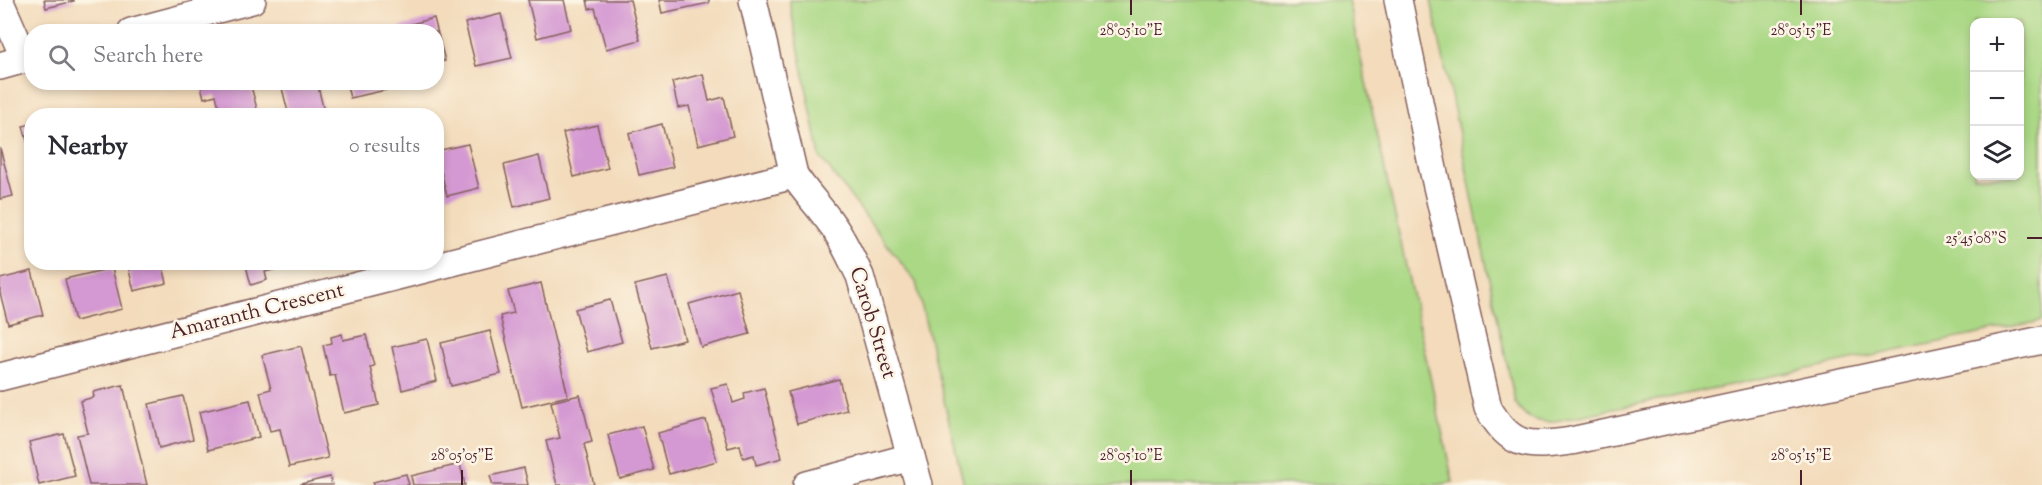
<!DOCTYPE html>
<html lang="en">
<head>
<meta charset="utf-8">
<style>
	:root { --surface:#fff; --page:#f7f7f7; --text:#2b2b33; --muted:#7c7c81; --line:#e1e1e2 }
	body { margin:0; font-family:"Sorts Mill Goudy",serif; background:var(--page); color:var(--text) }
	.controls { position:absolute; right:18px; top:18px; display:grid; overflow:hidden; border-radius:12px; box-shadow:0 3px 9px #0003 }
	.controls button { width:54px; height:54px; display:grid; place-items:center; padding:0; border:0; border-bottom:2px solid var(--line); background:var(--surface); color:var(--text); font:30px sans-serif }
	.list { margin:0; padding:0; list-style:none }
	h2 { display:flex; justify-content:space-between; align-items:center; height:78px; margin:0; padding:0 24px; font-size:26px }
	h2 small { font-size:20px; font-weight:400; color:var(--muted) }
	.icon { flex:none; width:33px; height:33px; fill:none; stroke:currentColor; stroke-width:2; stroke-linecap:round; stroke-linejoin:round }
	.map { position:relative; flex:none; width:2042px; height:485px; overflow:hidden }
	.search { position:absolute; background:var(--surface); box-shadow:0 3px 9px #0003; left:24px; top:24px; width:420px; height:66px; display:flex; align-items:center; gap:15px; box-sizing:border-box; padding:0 21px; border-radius:24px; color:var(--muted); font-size:22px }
	.panel { position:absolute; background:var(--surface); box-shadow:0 3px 9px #0003; left:24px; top:108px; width:420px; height:162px; border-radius:24px }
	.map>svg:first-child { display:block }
</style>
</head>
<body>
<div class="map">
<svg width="2042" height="485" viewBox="0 0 2042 485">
	<rect width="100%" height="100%" fill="#fcf5e5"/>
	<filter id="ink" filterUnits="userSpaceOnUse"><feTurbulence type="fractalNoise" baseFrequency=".0167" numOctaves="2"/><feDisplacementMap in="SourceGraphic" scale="12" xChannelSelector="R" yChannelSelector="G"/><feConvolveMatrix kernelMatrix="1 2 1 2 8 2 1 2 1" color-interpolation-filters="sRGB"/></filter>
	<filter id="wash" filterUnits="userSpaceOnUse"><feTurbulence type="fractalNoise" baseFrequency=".008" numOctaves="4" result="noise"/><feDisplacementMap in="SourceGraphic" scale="24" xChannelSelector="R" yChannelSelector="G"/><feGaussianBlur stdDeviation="1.35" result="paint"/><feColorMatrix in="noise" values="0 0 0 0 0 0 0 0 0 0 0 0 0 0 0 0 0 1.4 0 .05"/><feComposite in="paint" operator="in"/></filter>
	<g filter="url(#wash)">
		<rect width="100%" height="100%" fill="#f3dbbb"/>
		<g fill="#aad885" stroke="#7a7c58" stroke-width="1.5" fill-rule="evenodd">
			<polygon points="789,0 1348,0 1453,482 1438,485 964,485 916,282 820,157"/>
			<path d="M1431,0H2042V321L1550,422C1533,422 1524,417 1515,402ZM2020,22V176H1974V22Z"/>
		</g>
		<g id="blocks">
			<g fill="#d498d2">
				<polygon points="44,0 74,0 74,1 46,8"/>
				<polygon points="528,0 564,0 571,29 537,38"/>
				<polygon points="587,0 630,0 640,40 606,49 595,8 589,9"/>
				<polygon points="659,0 709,0 709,3 662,13"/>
				<polygon points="501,14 512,58 476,66 465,23"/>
				<polygon points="434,18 445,61 436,63 436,32 401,32 400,27"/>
				<polygon points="703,74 709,101 724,97 733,136 698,145 689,106 678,108 672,82"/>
				<polygon points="200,82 250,82 257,109 234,116 221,116 216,95 204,98"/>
				<polygon points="305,82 317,82 325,116 289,116 282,88"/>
				<polygon points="346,82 384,82 386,90 350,98"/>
				<polygon points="32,124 32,155 31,155 23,126"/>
				<polygon points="662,124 673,167 639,175 629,133"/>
				<polygon points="597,125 608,168 574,177 563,133"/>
				<polygon points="468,144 479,188 447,196 436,151"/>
				<polygon points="0,148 13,196 0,199"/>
				<polygon points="539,156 549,198 514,207 504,165"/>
				<polygon points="127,262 162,262 167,283 134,291"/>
				<polygon points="245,262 297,262 297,264 265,272 267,280 251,285"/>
				<polygon points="112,268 122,309 75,321 65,279"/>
				<polygon points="32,271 43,315 8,324 0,293 0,279"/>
				<polygon points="668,277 685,340 652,348 635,285"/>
				<polygon points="541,283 568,396 522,407 500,316 514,313 508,291"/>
				<polygon points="738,290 750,334 701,347 689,304"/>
				<polygon points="610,300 622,342 587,352 575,309"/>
				<polygon points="490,331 501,374 451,386 441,343"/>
				<polygon points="342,334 343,340 366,335 374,366 370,367 379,405 344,413 335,375 330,376 323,345 332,343 331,337"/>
				<polygon points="427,339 437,381 402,390 392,347"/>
				<polygon points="301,346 328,458 289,467 280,429 270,431 260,392 271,389 262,355"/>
				<polygon points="839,379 847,410 797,424 788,392"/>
				<polygon points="728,384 733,403 745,399 744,393 764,388 782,458 756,465 754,455 743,458 740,445 728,448 711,388"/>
				<polygon points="123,385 147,485 89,485 77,435 88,433 80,401 94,397 93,392"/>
				<polygon points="580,395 592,442 584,444 594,485 557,485 546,441 560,438 551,402"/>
				<polygon points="183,396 193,439 159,448 149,404"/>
				<polygon points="250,400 259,437 208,450 199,412"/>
				<polygon points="706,420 717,461 669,474 658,433"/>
				<polygon points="642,426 654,470 620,479 608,435"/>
				<polygon points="64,434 75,476 39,485 29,442"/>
				<polygon points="460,464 465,485 413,485 411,476"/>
				<polygon points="524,468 528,485 493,485 490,476"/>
				<polygon points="406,474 409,485 374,485 373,482"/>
				<polygon points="330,477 332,485 302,485 301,484"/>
			</g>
		</g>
	</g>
	<g filter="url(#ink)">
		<use href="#blocks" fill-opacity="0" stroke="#85615d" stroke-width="1.5"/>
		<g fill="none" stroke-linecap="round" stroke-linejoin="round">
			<defs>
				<g id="street">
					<path d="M753,0L794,175C805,192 819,206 831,223C843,239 851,258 860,276L919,485"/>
					<path d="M1398,0L1433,169L1488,408C1511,448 1528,447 1571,441L2042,340"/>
					<polyline points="0,2 25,59"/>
					<polyline points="131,32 252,0"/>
					<polyline points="0,66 32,57"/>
					<polyline points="0,377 794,175"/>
					<polyline points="807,485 911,457"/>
				</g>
			</defs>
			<use href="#street" stroke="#85615d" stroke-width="30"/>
			<use href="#street" stroke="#fff" stroke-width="27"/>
		</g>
	</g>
	<path fill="none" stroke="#4a1f2b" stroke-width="2" d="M1131,0V15M1801,0V15M2027,238H2042M462,470V485M1131,470V485M1801,470V485"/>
	<g text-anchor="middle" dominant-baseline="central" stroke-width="5" stroke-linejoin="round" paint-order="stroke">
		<g font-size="21" fill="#4a1f2b" stroke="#fcf5e5">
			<text transform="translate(257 312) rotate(-14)">Amaranth Crescent</text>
			<text transform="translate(872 323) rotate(73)">Carob Street</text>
		</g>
	</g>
	<g font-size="15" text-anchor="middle" fill="#4a1f2b" stroke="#fcf5e5" stroke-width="5" stroke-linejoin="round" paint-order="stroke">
		<text x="1131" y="35">28°05'10"E</text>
		<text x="1801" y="35">28°05'15"E</text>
		<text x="1976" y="243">25°45'08"S</text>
		<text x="462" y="460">28°05'05"E</text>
		<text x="1131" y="460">28°05'10"E</text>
		<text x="1801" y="460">28°05'15"E</text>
	</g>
</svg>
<div class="controls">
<button>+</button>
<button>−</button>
<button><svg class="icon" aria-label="layers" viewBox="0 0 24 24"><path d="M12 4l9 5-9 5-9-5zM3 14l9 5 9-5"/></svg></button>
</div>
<div class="search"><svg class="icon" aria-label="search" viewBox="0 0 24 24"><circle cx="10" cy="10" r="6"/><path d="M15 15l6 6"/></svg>Search here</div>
<section class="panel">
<h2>Nearby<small>0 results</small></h2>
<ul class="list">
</ul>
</section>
</div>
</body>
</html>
